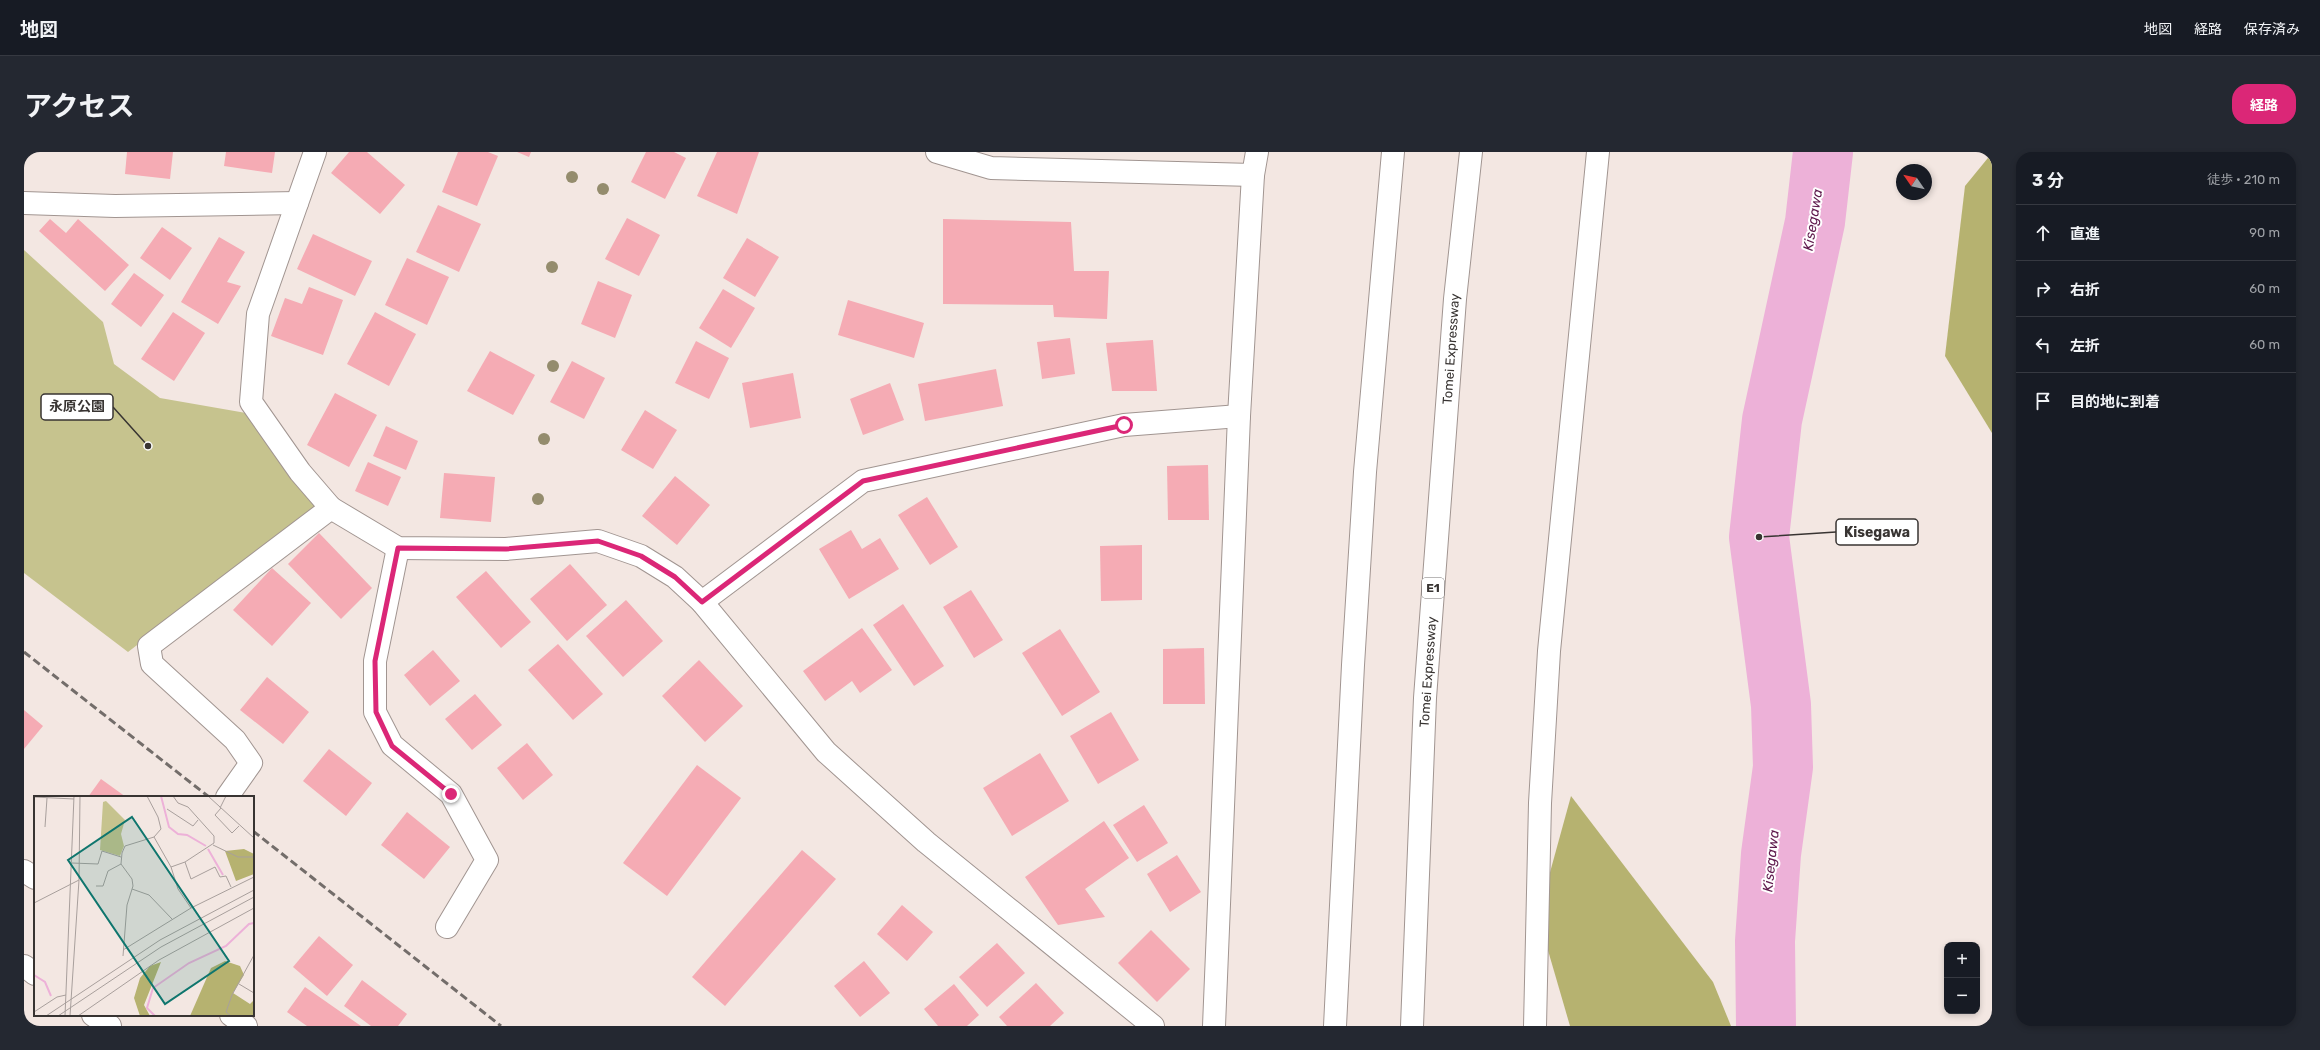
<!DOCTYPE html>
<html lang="ja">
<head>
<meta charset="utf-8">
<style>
	:root { --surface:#171b24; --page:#242831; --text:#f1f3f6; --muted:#9ea1a6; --line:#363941; --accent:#db2777 }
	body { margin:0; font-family:Rubik,"Noto Sans JP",sans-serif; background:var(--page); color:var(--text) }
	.controls { position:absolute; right:12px; bottom:12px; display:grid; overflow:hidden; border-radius:8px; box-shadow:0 2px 6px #0003 }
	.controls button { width:36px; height:36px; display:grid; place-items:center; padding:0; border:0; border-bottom:1px solid var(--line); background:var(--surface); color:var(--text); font:20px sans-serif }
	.compass { position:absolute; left:1872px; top:12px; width:36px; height:36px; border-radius:50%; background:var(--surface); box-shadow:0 2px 6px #0003; rotate:304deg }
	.stop { position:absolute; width:12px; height:12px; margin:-9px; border:3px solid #db2777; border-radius:50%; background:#fff }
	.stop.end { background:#db2777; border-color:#fff; box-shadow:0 1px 4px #0008 }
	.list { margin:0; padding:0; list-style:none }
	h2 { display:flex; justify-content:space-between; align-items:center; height:52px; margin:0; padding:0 16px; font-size:17px }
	h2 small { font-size:13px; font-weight:400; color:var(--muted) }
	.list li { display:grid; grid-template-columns:26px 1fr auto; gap:12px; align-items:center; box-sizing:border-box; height:56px; padding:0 16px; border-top:1px solid var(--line) }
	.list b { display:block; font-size:15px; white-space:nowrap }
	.list em { font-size:13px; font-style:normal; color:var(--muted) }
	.icon { flex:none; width:22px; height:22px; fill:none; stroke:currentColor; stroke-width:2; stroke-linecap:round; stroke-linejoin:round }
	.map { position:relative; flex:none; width:1968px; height:874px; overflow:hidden; border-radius:16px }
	header { display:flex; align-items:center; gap:24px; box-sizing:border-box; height:56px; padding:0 20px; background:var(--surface); border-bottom:1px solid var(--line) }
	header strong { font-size:19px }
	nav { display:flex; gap:22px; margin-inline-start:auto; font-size:14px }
	.intro { display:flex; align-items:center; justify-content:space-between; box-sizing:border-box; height:96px; padding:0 24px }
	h1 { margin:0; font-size:28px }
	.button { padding:10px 18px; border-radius:16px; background:var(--accent); color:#fff; font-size:14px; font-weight:700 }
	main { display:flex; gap:24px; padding:0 24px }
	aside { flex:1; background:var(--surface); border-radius:16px; box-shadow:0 2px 6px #0003 }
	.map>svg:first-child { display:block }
</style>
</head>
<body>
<header>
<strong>地図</strong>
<nav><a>地図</a><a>経路</a><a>保存済み</a></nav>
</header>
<div class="intro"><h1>アクセス</h1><a class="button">経路</a></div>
<main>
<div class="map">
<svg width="1968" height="874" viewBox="0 0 1968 874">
	<rect width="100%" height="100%" fill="#f3e7e2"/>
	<polygon fill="#c6c38e" points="0,98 79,170 90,212 136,246 222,261 296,353 104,500 0,421"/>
	<g fill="#b6b270">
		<polygon points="1968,1 1968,281 1921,204 1941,34"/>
		<polygon points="1547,644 1689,830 1707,874 1546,874 1514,764"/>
	</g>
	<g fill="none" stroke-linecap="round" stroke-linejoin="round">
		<polyline stroke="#edb1d8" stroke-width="60" points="1742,874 1741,789 1747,702 1759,615 1757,553 1735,385 1748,268 1791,70 1799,0"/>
	</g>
	<g fill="#f5abb4">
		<polygon points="103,0 149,0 146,27 101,22"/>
		<polygon points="202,0 251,0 248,21 200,14"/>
		<polygon points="325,0 343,0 381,33 356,62 307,21"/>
		<polygon points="434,0 464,0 474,4 453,54 418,40"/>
		<polygon points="493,0 507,0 505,5"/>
		<polygon points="622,0 650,0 662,6 641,47 607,30"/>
		<polygon points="693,0 735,0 713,62 673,44"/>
		<polygon points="414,53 457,72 435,120 392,100"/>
		<polygon points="603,66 636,83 615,124 581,107"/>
		<polygon points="26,67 42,81 54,67 105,113 81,139 15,79"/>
		<polygon points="919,67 1047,70 1050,119 1085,119 1083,167 1030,165 1029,153 919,152"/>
		<polygon points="138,75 168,96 146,128 116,106"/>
		<polygon points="289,82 348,109 331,144 273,117"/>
		<polygon points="195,85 221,100 203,130 217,134 194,172 157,150"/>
		<polygon points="723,86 755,105 731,145 699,126"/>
		<polygon points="383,106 425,125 403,173 361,153"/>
		<polygon points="110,121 140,143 117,175 87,152"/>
		<polygon points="574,129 608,143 591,186 557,172"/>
		<polygon points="285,135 319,148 299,203 247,184 261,146 278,152"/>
		<polygon points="699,137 731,156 707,196 675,176"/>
		<polygon points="824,148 900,171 890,206 814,183"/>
		<polygon points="149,160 181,181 150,229 117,207"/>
		<polygon points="351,160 392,182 365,234 323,212"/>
		<polygon points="1046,186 1051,222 1018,227 1013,190"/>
		<polygon points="1129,188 1133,239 1088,239 1082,191"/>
		<polygon points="672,189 705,206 685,247 651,231"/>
		<polygon points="466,199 511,223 489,263 443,239"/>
		<polygon points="548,209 581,226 560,267 526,250"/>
		<polygon points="972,217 979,254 901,269 894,232"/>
		<polygon points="769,221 777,266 726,276 718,231"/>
		<polygon points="866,231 880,268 839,283 826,247"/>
		<polygon points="311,241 353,263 325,315 283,293"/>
		<polygon points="621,258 653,278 629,317 597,298"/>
		<polygon points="362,274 394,289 382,318 349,304"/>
		<polygon points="344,310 377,325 364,354 331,339"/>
		<polygon points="1184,313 1185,368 1144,368 1143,314"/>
		<polygon points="420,321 471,325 467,370 416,366"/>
		<polygon points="651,324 686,353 653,393 618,364"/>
		<polygon points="903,345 934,395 906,413 874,363"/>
		<polygon points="827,378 838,397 856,386 875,417 825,447 795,397"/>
		<polygon points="295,381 348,436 317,467 264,412"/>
		<polygon points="1118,393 1118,448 1077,449 1076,394"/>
		<polygon points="546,412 583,453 543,489 506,447"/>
		<polygon points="248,416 287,451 248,494 209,458"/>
		<polygon points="462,419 507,470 477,496 432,445"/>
		<polygon points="947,438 979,488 950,506 919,455"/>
		<polygon points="602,448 639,489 599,525 562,484"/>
		<polygon points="879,452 920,514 890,534 849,473"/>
		<polygon points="838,476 868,518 836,541 828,529 801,549 779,519"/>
		<polygon points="1036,477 1076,540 1038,564 998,501"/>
		<polygon points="534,492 579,542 549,568 504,518"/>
		<polygon points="1180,496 1181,552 1139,552 1139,497"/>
		<polygon points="409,498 436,529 406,554 380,523"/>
		<polygon points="675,508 719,554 681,590 638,544"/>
		<polygon points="243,525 285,560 259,592 216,558"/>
		<polygon points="451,542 478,573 448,598 421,567"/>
		<polygon points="0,558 19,574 0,597"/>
		<polygon points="1087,560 1115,608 1074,632 1046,584"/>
		<polygon points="503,591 529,623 499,648 473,616"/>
		<polygon points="305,597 348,631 322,664 279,629"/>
		<polygon points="1016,601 1045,649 988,684 959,636"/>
		<polygon points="673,613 717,646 643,744 599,711"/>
		<polygon points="77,627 102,645 64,645"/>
		<polygon points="1120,653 1144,691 1113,710 1089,673"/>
		<polygon points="383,660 426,695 400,727 357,693"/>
		<polygon points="1080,669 1105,706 1061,737 1081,765 1034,773 1001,725"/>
		<polygon points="778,698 812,727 701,854 668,825"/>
		<polygon points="1153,703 1177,740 1146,760 1123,722"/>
		<polygon points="878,753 909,780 883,809 853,782"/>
		<polygon points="1127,778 1166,817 1133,850 1094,811"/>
		<polygon points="295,784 329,813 303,844 269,815"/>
		<polygon points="973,791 1001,821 963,855 935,825"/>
		<polygon points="840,809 866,841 836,865 810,834"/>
		<polygon points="338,828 383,862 374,874 347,874 320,854"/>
		<polygon points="1012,831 1040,861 1026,874 983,874 975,865"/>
		<polygon points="930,832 955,863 943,874 914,874 900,857"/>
		<polygon points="281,835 337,874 283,874 263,860"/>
	</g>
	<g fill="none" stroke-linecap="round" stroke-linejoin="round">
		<defs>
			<g id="minor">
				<polyline points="291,0 234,162 227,250 276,320 307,356 374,396 482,397 574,389 617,404 651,425 678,450 802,600 902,690 1129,874"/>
				<polyline points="913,0 967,16 1229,23"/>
				<polyline points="0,51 91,54 273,51"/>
				<polyline points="374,396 351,509 351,560 368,593 427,642 463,708 423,775"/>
				<polyline points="678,450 839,329 1100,273 1215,264"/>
				<polyline points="203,645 227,611 211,588 128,512 125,494 307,356"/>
				<polyline points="1190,874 1215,264 1229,23 1233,0"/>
				<polyline points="1511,874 1516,651 1525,499 1574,0"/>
			</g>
			<g id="major">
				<polyline points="0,719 11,726"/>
				<polyline points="0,814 11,822"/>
				<polyline points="69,863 86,874"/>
				<polyline points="207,863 222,874"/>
			</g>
			<g id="highway">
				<polyline points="1311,874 1329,513 1341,320 1369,0"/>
				<polyline points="1388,874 1401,546 1431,147 1447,0"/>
			</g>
		</defs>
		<use href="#minor" stroke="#a19591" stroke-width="24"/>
		<use href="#major" stroke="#a19591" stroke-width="24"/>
		<use href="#highway" stroke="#a19591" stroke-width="24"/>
		<use href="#minor" stroke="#fff" stroke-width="22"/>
		<use href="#major" stroke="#fff" stroke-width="22"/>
		<use href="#highway" stroke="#fff" stroke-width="22"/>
		<g stroke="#736d6a" stroke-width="3" stroke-dasharray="8 4" stroke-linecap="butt">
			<polyline points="0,500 185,645"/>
			<polyline points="229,679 477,874"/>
		</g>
	</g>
	<g fill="#948c6d">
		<circle cx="548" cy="25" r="6"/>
		<circle cx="579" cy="37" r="6"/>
		<circle cx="528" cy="115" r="6"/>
		<circle cx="529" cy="214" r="6"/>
		<circle cx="520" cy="287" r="6"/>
		<circle cx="514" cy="347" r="6"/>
	</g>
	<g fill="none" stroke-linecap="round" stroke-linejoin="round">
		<polyline stroke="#db2777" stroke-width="5" points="427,642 368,594 352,560 351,509 374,396 482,397 574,389 617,404 651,425 678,450 839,329 1100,273"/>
	</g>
	<g text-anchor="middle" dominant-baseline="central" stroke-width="4" stroke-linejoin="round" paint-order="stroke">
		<rect fill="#fff" stroke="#747170" stroke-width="1" x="1398" y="426" width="22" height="20" rx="3"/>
		<g font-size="12" font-weight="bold" fill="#383432">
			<text x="1409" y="436">E1</text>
		</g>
		<g font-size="13" fill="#383432" stroke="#fff">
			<text transform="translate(1427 197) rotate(-86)">Tomei Expressway</text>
			<text transform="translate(1404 520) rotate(-86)">Tomei Expressway</text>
		</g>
		<g font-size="14" font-style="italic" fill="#5f1a4d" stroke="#fff">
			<text transform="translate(1789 68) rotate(-81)">Kisegawa</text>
			<text transform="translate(1747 709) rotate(-84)">Kisegawa</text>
		</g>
	</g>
	<g transform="translate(10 644)">
		<rect width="220" height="220" fill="#f3e7e2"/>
		<path d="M72,5L91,24L87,38L90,50L86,60L66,54L69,6Z" fill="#c6c38e"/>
		<path d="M210,53L220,58V78L202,85L191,55ZM191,165L206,170L210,179L199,197L216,208L220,204V220H156L177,172ZM127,166L110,209L116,220H106L100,202L106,182L116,170Z" fill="#b6b270"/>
		<path fill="none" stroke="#edb1d8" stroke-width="2" d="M127,0L135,31L144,38L153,39L172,50M174,53L189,79M0,179L11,186L17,200M121,220L113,212L119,192L155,167L192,150L215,128L220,127"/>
		<path fill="none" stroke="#a89f9c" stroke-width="1" d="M139,0L144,7L154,11L180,40V47L151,66M174,0L220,42M0,1L40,3M186,12L192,0M187,12L181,19L198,37L205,30M133,13L159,30L164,24M11,31L13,2M120,41L137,71L144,93L157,112M179,49L204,61H220M38,67L64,68L68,55L87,61M137,71L151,66L157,83L181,71L186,81L192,80L197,91M62,90H69L74,75L87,68M98,93L115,99L138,123M0,107L45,84M89,154L157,112L220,81M89,160L93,109L99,90L98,83L87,68L88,57L91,50L120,41L127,33L124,21L113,0M205,188L220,197M0,216L23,201L32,199M12,220L126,144L220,94M24,220L127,151L220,101M31,220L40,0M36,220L45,84L46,0M44,220L125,164L220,112M197,220L192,216L198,199L220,159"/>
		<path fill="#0f766e" fill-opacity="0.15" stroke="#0f766e" stroke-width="2" d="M98,21L195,165L131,208L34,64Z"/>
		<rect width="220" height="220" fill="none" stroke="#383432" stroke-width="2"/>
	</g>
	<path fill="none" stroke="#383432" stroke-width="1.5" d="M124 294L89 255M1735 385L1812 380"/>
	<g fill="#383432" stroke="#fff" stroke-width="1.5">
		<circle cx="124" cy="294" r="4"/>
		<circle cx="1735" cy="385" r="4"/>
	</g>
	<g fill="#fff" stroke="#383432" stroke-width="1.5">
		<rect x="17" y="242" width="72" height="26" rx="4"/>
		<rect x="1812" y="367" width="82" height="26" rx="4"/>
	</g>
	<g font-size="14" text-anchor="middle" font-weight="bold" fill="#383432">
		<text x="53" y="259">永原公園</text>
		<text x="1853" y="385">Kisegawa</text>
	</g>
</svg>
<div class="controls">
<button>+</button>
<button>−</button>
</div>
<svg class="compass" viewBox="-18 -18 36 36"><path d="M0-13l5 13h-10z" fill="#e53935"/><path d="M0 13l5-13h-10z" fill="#9ea1a6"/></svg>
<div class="stop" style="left:1100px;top:273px"></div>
<div class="stop end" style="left:427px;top:642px"></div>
</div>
<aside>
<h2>3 分<small>徒歩 · 210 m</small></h2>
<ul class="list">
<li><svg class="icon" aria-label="ahead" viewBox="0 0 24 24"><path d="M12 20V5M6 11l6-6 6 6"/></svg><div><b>直進</b></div><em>90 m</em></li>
<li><svg class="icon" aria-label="right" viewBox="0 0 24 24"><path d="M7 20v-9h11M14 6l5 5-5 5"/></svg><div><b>右折</b></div><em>60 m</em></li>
<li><svg class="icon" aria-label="left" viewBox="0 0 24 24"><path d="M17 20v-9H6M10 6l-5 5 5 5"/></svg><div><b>左折</b></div><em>60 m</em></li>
<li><svg class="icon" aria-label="arrive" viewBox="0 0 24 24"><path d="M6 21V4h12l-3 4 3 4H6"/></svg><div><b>目的地に到着</b></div></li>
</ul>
</aside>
</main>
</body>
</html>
